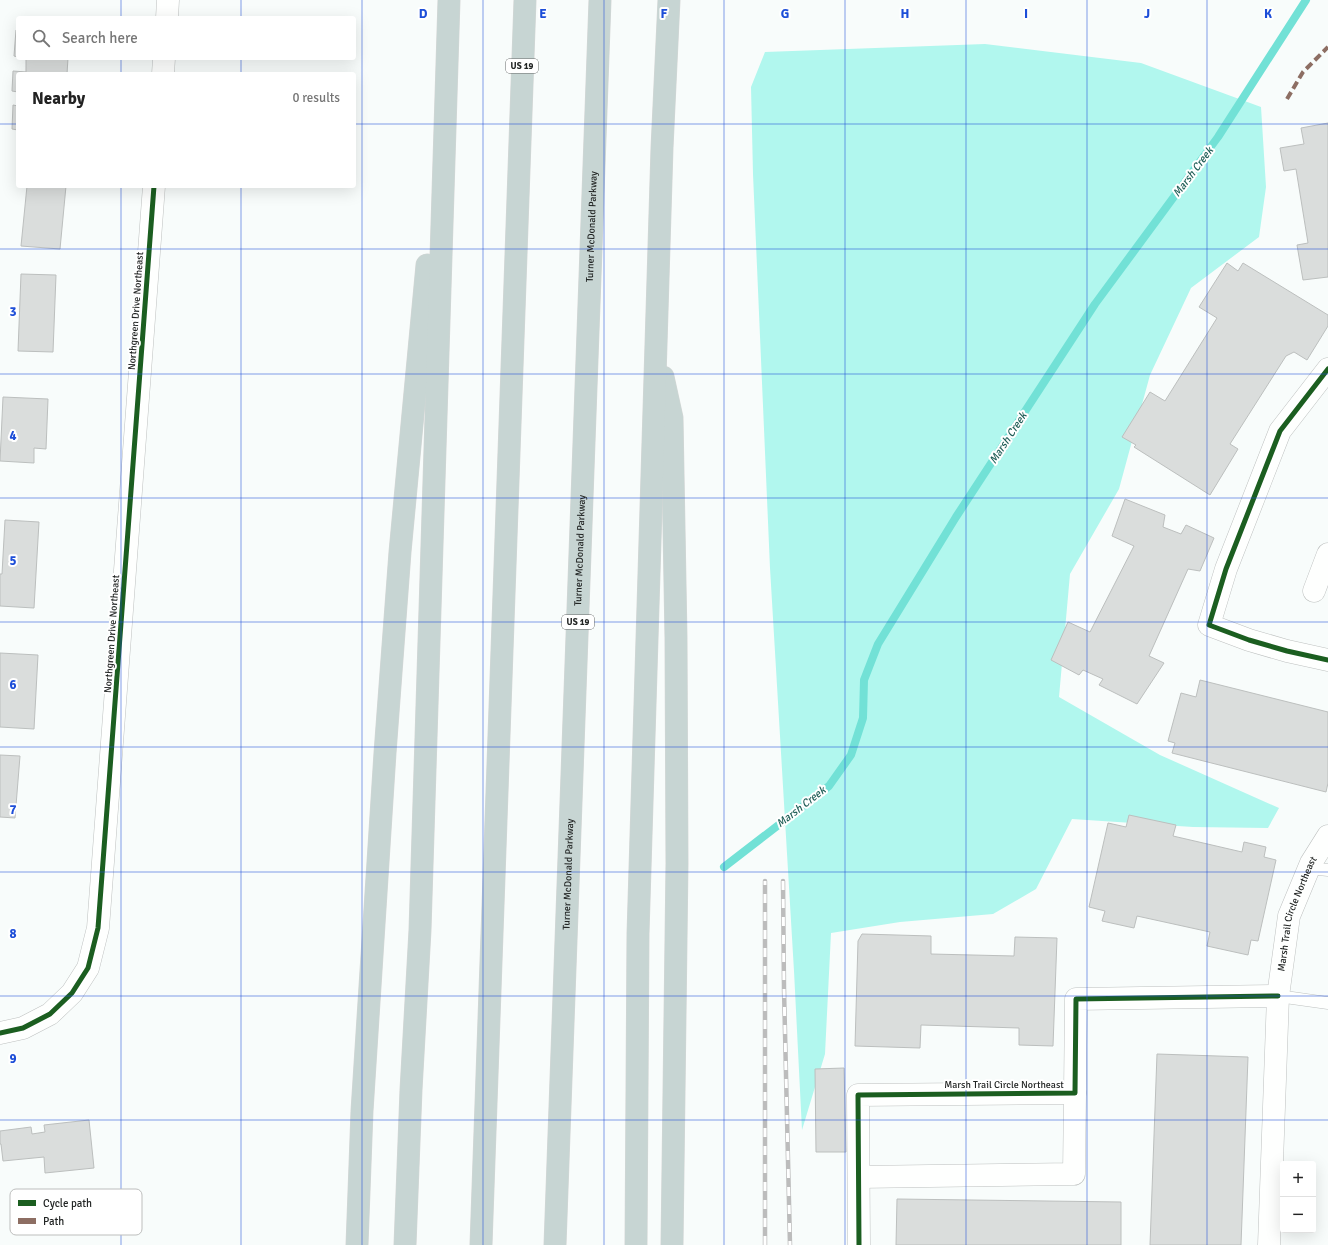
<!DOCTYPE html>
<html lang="en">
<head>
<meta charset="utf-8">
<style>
	:root { --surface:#fff; --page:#f6f6f6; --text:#222; --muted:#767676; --line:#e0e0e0 }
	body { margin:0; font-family:Signika,sans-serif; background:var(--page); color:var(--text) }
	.controls { position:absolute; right:12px; bottom:12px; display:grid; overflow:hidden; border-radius:4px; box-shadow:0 4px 16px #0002 }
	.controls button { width:36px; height:36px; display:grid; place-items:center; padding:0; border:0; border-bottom:1px solid var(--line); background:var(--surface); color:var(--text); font:20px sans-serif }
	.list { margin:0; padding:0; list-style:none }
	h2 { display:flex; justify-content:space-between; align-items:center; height:52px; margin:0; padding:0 16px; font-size:17px }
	h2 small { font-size:13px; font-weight:400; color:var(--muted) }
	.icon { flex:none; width:22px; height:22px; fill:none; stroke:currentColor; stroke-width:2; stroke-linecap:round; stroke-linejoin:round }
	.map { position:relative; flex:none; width:1328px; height:1245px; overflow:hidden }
	.search { position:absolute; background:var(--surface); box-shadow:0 4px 16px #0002; left:16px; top:16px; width:340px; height:44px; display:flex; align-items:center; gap:10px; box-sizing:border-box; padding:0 14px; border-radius:4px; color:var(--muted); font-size:15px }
	.panel { position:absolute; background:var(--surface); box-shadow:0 4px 16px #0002; left:16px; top:72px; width:340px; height:116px; border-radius:4px }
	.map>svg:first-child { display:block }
</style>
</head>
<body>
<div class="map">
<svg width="1328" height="1245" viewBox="0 0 1328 1245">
	<rect width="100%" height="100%" fill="#f8fcfb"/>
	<polygon fill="#b1f7ee" points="985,44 1141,63 1261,107 1266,187 1259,237 1191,288 1150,375 1119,489 1070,574 1059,697 1160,755 1279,808 1268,828 1193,827 1072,819 1036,889 993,914 900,922 831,933 825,1054 802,1130 794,971 770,568 753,174 751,87 765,52"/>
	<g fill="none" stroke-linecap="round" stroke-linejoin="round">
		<polyline stroke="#72e1d6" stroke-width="8" points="724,867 829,786 851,755 863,718 864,680 878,644 956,517 1095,304 1218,137 1306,0"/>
	</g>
	<g fill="#dadddc" stroke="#bcbfbe">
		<polygon points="16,30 18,30 18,57 14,56"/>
		<polygon points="26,58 68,58 67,74 18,74 18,92 12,91 13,71 26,72"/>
		<polygon points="13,105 18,106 18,130 12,129"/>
		<polygon points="1328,123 1328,277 1303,280 1297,245 1308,243 1296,169 1284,171 1280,148 1304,144 1301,128"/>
		<polygon points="27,186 66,186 60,249 21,246"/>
		<polygon points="1227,263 1238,271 1243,263 1328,315 1328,326 1307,360 1294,352 1286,356 1230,444 1238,449 1210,495 1134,447 1136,445 1122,437 1150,392 1165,401 1217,318 1199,307"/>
		<polygon points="21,274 56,275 53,352 18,351"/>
		<polygon points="3,397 48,399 46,449 34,448 34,463 0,461"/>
		<polygon points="1125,499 1165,515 1163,527 1181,534 1186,525 1214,538 1200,571 1188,569 1149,656 1164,663 1137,704 1099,685 1103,679 1083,670 1079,675 1051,660 1068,622 1090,632 1134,546 1112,536"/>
		<polygon points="5,520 39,522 34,608 0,606 0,574 2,574"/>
		<polygon points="0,653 38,655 34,729 0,727"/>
		<polygon points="1200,680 1328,712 1328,783 1326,792 1172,753 1175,743 1168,741 1181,693 1196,697"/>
		<polygon points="0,755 20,756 15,818 0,817"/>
		<polygon points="1129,815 1176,825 1173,836 1242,852 1244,842 1266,847 1264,857 1276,860 1258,941 1251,940 1248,955 1207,946 1210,932 1137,916 1134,928 1102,921 1105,911 1089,907 1108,823 1126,827"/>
		<polygon points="862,934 931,936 931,954 1014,956 1015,937 1057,938 1053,1046 1019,1045 1019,1028 921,1025 920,1048 855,1046 858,941"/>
		<polygon points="1157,1054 1248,1057 1241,1245 1150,1245"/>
		<polygon points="844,1068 846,1152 816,1152 815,1069"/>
		<polygon points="89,1120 94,1168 45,1173 44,1157 3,1161 1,1144 0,1144 0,1131 31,1127 32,1134 45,1132 44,1125"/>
		<polygon points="897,1199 1121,1202 1121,1245 896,1245"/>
	</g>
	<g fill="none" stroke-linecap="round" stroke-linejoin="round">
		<defs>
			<g id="service">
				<polyline points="1309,868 1328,870"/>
				<polyline points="1278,996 1328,1003"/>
			</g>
			<g id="minor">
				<polyline points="167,18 168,0"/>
				<polyline points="163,74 164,58"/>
				<polyline points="1328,369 1280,431 1226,569 1209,625 1249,640 1287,651 1328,660"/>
				<polyline points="1314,591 1328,554"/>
				<polyline points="0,1033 23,1028 50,1014 72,993 88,968 98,928 154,186"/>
				<polyline points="859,1177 1074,1174 1075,1093"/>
				<polyline points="859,1245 858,1095 1075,1093 1076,999 1278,996"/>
				<path id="s1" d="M1269,1245L1278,996L1289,916L1311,863L1328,836"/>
			</g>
			<g id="motorway">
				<polyline points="663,377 672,418 676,638 677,863 672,1245"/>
				<polyline points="357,1245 362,1111 385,753 400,552 427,265"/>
				<polyline points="405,1245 411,1090 420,930 449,0"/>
				<polyline points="481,1245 525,0"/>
				<path id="s2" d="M555,1245L600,0"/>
				<polyline points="636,1245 638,934 662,148 669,0"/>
			</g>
		</defs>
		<use href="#service" stroke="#bec1c0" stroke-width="13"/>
		<use href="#minor" stroke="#bec1c0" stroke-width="23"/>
		<use href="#motorway" stroke="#d5d7d6" stroke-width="23"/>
		<use href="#service" stroke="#fefffe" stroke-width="12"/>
		<use href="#minor" stroke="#fefffe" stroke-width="22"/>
		<use href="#motorway" stroke="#c7d5d3" stroke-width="22"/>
		<defs>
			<g id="rail">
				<polyline points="783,881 784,989 790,1245"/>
				<polyline points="765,1245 765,881"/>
			</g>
		</defs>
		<use href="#rail" stroke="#bcbcbc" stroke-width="4.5"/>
		<use href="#rail" stroke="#fff" stroke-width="3" stroke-dasharray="9" stroke-linecap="butt"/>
		<polyline stroke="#8d6e63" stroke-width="4" stroke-dasharray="8 4" stroke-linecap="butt" points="1287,99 1303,72 1328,47"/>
		<defs>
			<g id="cycleway">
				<polyline points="1328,369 1280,431 1226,569 1209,625 1249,640 1287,651 1328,660"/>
				<polyline points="0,1033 23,1028 50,1014 72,993 88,968 98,928 154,186"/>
				<polyline points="859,1245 858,1095 1075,1093 1076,999 1278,996"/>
			</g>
		</defs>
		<use href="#cycleway" stroke="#fff" stroke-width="8"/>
		<use href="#cycleway" stroke="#1b5e20" stroke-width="5"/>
	</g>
	<path fill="none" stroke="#1d4ed8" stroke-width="1" stroke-opacity="0.55" d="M121,0V18M241,0V18M362,0V1245M483,0V1245M604,0V1245M724,0V1245M845,0V1245M966,0V1245M1087,0V1245M1207,0V1245M121,58V74M241,58V74M0,124H18M354,124H1328M121,186V1245M241,186V1245M0,249H1328M0,374H1328M0,498H1328M0,622H1328M0,747H1328M0,872H1328M0,996H1328M0,1120H1328"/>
	<g text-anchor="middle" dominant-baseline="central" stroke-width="4" stroke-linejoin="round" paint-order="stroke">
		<g fill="#fff" stroke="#646666" stroke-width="1">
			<rect x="506" y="59" width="32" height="14" rx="3"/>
			<rect x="562" y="615" width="32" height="14" rx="3"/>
		</g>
		<g font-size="9" font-weight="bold" fill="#222524">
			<text x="522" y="66">US 19</text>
			<text x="578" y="622">US 19</text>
		</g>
		<g font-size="10" fill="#222524" stroke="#fff">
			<text stroke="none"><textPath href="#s2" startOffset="1019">Turner McDonald Parkway</textPath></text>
			<text transform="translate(136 311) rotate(-86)">Northgreen Drive Northeast</text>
			<text stroke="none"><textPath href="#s2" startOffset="695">Turner McDonald Parkway</textPath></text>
			<text transform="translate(112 634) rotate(-86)">Northgreen Drive Northeast</text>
			<text stroke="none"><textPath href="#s2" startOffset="371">Turner McDonald Parkway</textPath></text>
			<text stroke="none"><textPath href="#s1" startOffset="334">Marsh Trail Circle Northeast</textPath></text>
			<text x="1004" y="1085">Marsh Trail Circle Northeast</text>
		</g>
		<g font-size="11" font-style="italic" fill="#205e57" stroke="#fff">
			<text transform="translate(1193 172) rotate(-53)">Marsh Creek</text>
			<text transform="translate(1008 438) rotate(-57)">Marsh Creek</text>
			<text transform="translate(801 807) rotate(-38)">Marsh Creek</text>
		</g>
	</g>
	<rect x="10" y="1189" width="132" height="46" rx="6" fill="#fff" stroke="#bdbebd" stroke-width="1"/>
	<rect x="18" y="1200" width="18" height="6" fill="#1b5e20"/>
	<rect x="18" y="1218" width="18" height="6" fill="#8d6e63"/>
	<g font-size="11" fill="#222524">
		<text x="43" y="1207">Cycle path</text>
		<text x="43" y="1225">Path</text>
	</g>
	<g font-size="13" text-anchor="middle" font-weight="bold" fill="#1d4ed8" stroke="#fff" stroke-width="4" stroke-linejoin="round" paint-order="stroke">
		<text x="423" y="18">D</text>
		<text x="543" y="18">E</text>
		<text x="664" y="18">F</text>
		<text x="785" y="18">G</text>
		<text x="905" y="18">H</text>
		<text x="1026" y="18">I</text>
		<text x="1147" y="18">J</text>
		<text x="1268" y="18">K</text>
		<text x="13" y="316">3</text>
		<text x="13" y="440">4</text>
		<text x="13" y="565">5</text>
		<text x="13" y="689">6</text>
		<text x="13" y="814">7</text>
		<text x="13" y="938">8</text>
		<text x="13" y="1063">9</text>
	</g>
</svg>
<div class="controls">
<button>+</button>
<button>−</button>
</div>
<div class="search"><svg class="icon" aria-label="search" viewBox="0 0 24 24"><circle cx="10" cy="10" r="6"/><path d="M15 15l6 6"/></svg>Search here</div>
<section class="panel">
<h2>Nearby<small>0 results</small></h2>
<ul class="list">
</ul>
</section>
</div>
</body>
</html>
